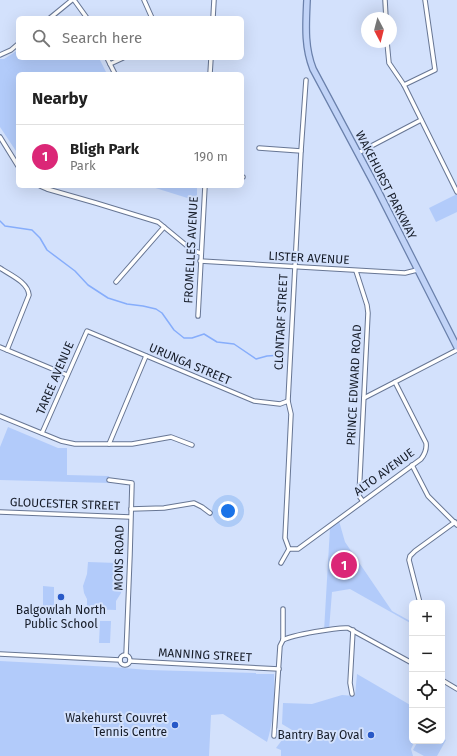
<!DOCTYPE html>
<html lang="en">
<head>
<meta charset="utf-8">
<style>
	:root { --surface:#fff; --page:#f2f2f2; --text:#222; --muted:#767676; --line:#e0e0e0; --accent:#db2777 }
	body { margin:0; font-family:"Fira Sans",sans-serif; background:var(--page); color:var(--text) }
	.controls { position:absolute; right:12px; bottom:12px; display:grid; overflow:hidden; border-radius:6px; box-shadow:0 4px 16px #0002 }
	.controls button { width:36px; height:36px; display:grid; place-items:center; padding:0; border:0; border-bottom:1px solid var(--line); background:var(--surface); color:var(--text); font:20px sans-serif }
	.compass { position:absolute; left:361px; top:12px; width:36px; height:36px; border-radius:50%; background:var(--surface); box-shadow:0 4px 16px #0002; rotate:173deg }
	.you { position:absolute; left:228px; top:511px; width:14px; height:14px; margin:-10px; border:3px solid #fff; border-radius:50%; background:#1a73e8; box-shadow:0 0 0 6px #1a73e833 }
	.badge { display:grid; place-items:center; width:26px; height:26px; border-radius:50%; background:var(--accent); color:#fff; font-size:13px; font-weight:700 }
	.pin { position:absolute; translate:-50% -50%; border:2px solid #fff; box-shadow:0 1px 4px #0006 }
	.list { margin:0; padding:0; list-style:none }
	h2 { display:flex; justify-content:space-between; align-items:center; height:52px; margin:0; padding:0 16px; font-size:17px }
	h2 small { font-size:13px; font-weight:400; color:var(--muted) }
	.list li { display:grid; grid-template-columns:26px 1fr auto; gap:12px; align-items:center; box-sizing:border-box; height:64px; padding:0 16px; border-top:1px solid var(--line) }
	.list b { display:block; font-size:15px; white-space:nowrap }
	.list p { margin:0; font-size:13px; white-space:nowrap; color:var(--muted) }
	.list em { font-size:13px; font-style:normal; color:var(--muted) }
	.icon { flex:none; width:22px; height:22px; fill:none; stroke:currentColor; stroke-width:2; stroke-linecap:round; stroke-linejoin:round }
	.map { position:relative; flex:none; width:457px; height:756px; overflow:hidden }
	.search { position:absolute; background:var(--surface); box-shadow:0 4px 16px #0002; left:16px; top:16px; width:228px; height:44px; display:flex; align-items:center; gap:10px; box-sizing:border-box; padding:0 14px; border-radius:6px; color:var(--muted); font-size:15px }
	.panel { position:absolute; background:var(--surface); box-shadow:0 4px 16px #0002; left:16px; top:72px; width:228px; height:116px; border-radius:6px }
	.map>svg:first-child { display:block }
</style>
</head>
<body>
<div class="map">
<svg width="457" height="756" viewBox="0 0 457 756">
	<rect width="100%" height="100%" fill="#d3e1fc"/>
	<g fill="#b2cbfa">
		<polygon points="18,50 18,58 99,58 107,74 18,74 18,154 0,127 0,59 4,59"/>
		<polygon points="149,186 197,186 197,201"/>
		<polygon points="457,194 457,212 436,222 429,208"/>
		<polygon points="8,427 58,448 67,448 67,475 109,476 110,483 0,480 0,447"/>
		<polygon points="339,521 345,542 392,611 412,622 412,624 350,589 332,592 329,630 324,631 330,528"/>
		<polygon points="88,562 117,563 117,573 121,579 122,587 121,593 116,601 116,610 87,609 87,599 84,593 83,586 87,574"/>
		<polygon points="43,586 54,587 54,609 43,608"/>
		<polygon points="100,621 111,621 110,643 99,643"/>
		<path d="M0,661L112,667L148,670L256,673V674H274C275,697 274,720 267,742L223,714L211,715L209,756H0Z"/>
		<polygon points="357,674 412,706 412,741 415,741 411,749 413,756 281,756 281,750 276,748 282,740 282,732 286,735 292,730 282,724 283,703 312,704 342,695 355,696"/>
		<polygon points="442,738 446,740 437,756 424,756 413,750 418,741 442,741"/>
	</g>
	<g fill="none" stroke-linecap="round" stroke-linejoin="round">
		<polyline stroke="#86adfb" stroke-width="1.5" points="0,221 5,226 32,230 40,238 47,250 75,271 88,285 108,298 127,304 143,306 156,309 162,313 174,330 184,338 192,338 204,334 217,342 234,344 256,359 267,356 281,355 283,357"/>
		<defs>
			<g id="minor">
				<polyline points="74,0 87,18"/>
				<polyline points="144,0 152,18"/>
				<polyline points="385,0 386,18"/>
				<polyline points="50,18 72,0"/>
				<polyline points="213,18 214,0"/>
				<polyline points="387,42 389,63 404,85 457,192"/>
				<polyline points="0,55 11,50 18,44"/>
				<polyline points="107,58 115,74"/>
				<polyline points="110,64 123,58"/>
				<polyline points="210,74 211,58"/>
				<polyline points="404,85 435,70 425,0"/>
				<polyline points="0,137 18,166"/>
				<polyline points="259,148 301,151"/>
				<polyline points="358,153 421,120"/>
				<polyline points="242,177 243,177"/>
				<polyline points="40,186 47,189 96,203 158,222 192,250 200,253"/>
				<polyline points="200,261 405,273 417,270"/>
				<path d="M0,268C10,275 28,282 29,295L7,350"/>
				<polyline points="356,271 367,305 368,313 359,496 362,500"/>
				<polyline points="116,282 164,227"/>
				<polyline points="198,316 205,186"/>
				<polyline points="0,347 67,375"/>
				<polyline points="364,398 457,350"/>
				<polyline points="0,416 61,441 75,444 132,444 171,437 192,445"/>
				<polyline points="42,433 87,331 254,401 280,404 288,401"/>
				<polyline points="109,444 146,356"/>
				<polyline points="412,465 428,496 457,525"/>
				<polyline points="109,480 132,483 130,555 126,655"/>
				<polyline points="131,509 164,508 194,503 202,507 210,513"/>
				<polyline points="0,512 130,517"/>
				<polyline points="289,549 285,538 291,414 288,401 301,151 306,80"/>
				<path d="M289,549H298L421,459C425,454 427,450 426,443L395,382"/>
				<polyline points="281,563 289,549"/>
				<polyline points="420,603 409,560 410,556 415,551 455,522"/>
				<path d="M283,640C292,635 338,627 348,628L412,663"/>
				<polyline points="0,654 120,660"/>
				<circle cx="125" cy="660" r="5"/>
				<polyline points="130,661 279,669"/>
				<polyline points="442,680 457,689"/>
				<polyline points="352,694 350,683 353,630"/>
				<polyline points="274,736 280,646 283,640 283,609"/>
			</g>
			<path id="primary" d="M307,0C306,24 304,46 313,69L376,187L457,347"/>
		</defs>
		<use href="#minor" stroke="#677694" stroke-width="5.5"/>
		<use href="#primary" stroke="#6a80ab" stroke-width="8"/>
		<use href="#minor" stroke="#fff" stroke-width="3.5"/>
		<use href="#primary" stroke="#c1d3f7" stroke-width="5.5"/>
	</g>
	<g fill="#2859c7" stroke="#d3e1fc" stroke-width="1.5">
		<circle cx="61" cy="597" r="4"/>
		<circle cx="175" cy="725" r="4"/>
		<circle cx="371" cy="735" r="4"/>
	</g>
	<g text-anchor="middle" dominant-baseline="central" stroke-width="4" stroke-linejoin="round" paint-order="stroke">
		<g font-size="12" fill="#161c28" stroke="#d3e1fc">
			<text transform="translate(386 185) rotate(63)">WAKEHURST PARKWAY</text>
			<text transform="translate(191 250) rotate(-87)">FROMELLES AVENUE</text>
			<text transform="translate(309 258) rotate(3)">LISTER AVENUE</text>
			<text transform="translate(281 322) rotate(-87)">CLONTARF STREET</text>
			<text transform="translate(190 364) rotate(23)">URUNGA STREET</text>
			<text transform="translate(55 378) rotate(-67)">TAREE AVENUE</text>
			<text transform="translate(354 385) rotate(-87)">PRINCE EDWARD ROAD</text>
			<text transform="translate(384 472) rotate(-36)">ALTO AVENUE</text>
			<text transform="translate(65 504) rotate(2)">GLOUCESTER STREET</text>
			<text transform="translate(119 558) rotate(-89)">MONS ROAD</text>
			<text transform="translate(205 655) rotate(3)">MANNING STREET</text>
		</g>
		<g font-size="12" fill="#161c28" stroke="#d3e1fc" text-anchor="end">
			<text x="61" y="610" text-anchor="middle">Balgowlah North<tspan x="61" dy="14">Public School</tspan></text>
			<text x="167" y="718">Wakehurst Couvret<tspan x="167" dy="14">Tennis Centre</tspan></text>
			<text x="363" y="735">Bantry Bay Oval</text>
		</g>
	</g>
</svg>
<div class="controls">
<button>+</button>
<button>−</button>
<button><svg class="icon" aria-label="locate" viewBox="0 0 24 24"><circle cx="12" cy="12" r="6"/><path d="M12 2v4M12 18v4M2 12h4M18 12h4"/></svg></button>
<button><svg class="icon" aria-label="layers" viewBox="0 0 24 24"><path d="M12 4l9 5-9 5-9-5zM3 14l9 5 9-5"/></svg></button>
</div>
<svg class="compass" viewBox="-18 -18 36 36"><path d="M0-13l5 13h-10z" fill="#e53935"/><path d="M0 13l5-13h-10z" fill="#767676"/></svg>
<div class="you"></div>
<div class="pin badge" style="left:344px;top:565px">1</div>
<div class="search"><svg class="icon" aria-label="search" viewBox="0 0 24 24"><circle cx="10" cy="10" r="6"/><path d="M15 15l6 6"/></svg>Search here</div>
<section class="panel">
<h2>Nearby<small></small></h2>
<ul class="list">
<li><span class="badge">1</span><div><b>Bligh Park</b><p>Park</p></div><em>190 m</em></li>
</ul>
</section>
</div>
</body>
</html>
